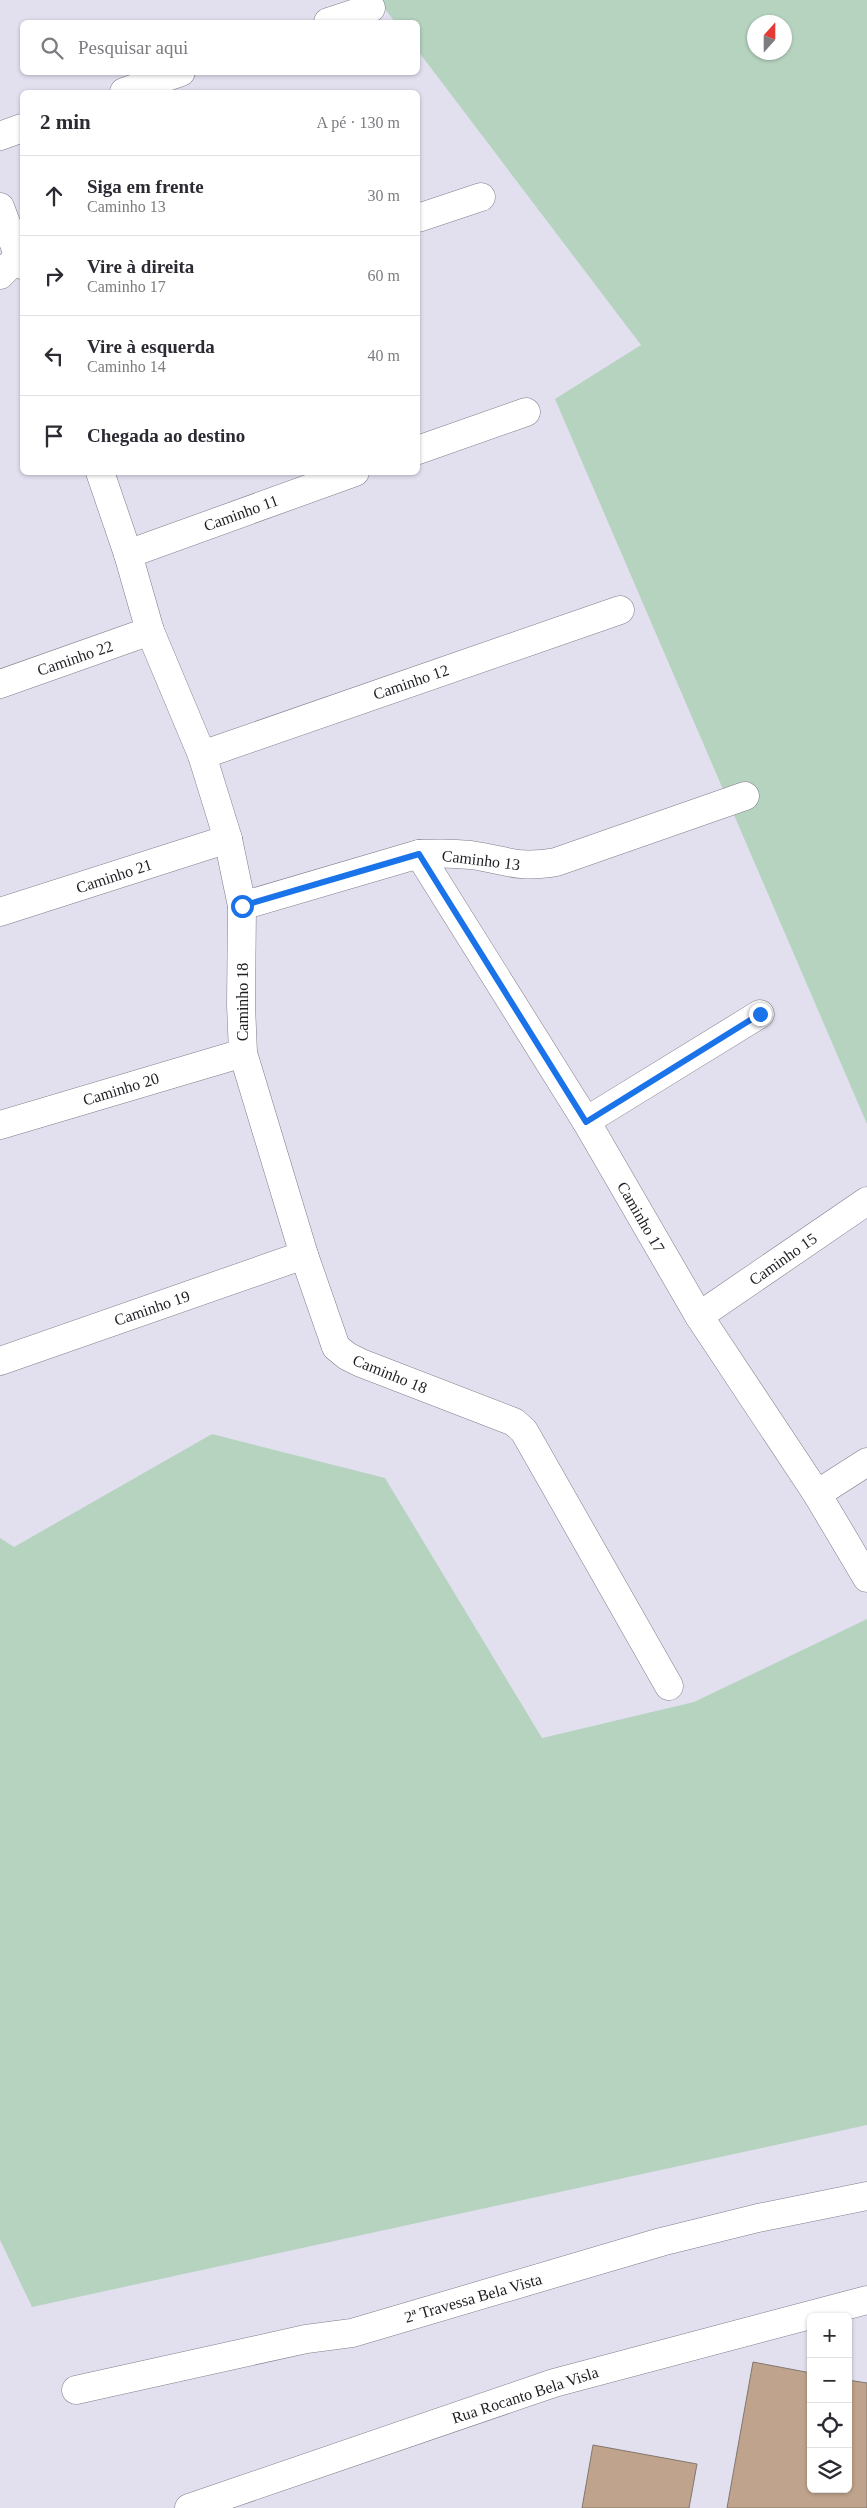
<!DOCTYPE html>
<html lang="pt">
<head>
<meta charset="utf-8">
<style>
	:root { --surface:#fff; --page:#f2f2f3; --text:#2b2b33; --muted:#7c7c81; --line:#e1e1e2 }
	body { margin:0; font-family:Georgia,serif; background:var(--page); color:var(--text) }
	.controls { position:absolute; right:15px; bottom:15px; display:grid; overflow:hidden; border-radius:8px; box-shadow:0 1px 4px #0004 }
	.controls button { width:45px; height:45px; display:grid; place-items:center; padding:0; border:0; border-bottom:1px solid var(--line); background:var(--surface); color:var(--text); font:25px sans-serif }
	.compass { position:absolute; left:747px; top:15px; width:45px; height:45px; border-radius:50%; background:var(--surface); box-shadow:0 1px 4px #0004; rotate:21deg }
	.stop { position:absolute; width:15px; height:15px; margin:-11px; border:4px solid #1a73e8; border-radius:50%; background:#fff }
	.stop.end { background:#1a73e8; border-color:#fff; box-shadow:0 1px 5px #0008 }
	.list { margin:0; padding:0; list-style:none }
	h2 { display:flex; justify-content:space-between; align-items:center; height:65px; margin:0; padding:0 20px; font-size:21px }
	h2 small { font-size:16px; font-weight:400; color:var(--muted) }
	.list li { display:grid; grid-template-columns:32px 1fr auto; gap:15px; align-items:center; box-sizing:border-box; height:80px; padding:0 20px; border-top:1px solid var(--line) }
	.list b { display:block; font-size:19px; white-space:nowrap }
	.list p { margin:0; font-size:16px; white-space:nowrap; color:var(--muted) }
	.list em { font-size:16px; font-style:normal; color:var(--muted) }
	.icon { flex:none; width:28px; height:28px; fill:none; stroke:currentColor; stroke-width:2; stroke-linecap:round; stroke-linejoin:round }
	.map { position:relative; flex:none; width:867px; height:2508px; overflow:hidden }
	.search { position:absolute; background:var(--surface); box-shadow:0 1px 4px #0004; left:20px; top:20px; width:400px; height:55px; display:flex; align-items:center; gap:12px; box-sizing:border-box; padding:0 18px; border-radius:8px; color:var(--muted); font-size:19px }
	.panel { position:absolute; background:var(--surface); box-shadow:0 1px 4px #0004; left:20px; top:90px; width:400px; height:385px; border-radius:8px }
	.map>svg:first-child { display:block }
</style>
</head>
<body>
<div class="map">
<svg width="867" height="2508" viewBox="0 0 867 2508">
	<rect width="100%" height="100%" fill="#e2e0ef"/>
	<g fill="#b6d3c0" fill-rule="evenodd">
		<path d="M378,0H867V1124L555,399L641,345L418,51V22H395ZM754,22H784V52H754Z"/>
		<polygon points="212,1434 385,1478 542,1738 694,1702 867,1619 867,2125 32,2307 0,2240 0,1538 14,1547"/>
	</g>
	<g fill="#bfa38c" stroke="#82776d">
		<polygon points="753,2362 811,2373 811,2489 848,2489 848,2380 867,2383 867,2508 727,2508"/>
		<polygon points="593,2445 697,2464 689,2508 582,2508"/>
	</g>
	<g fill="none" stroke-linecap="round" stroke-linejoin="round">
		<defs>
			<g id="minor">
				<polyline points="328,22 371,8"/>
				<polyline points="124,92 181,72"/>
				<polyline points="0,136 22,128"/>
				<polyline points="0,207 22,265"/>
				<polyline points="418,218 481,197"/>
				<polyline points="0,275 19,256"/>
				<polyline points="418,450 526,412"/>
				<polyline points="100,472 128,554 150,631 202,755 228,839 242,906 241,1005 243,1053 304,1255 336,1347 347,1356 361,1363 514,1422 524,1431 669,1686"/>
				<polyline points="128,554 355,472"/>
				<polyline points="0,684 150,631"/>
				<polyline points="202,755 620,610"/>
				<polyline points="419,854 586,1121 699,1316 817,1494 867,1578"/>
				<path d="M242,906L419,854C437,853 453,853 471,855C506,860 518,869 556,862L745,796"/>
				<polyline points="0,912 228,839"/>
				<polyline points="586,1121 760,1014"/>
				<polyline points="0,1125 243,1053"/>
				<polyline points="699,1316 867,1201"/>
				<polyline points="0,1361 304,1255"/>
				<polyline points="817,1494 867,1462"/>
				<polyline points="76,2390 306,2339 352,2333 661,2242 758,2218 867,2196"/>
				<polyline points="189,2508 554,2383 867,2300"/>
			</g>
		</defs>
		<use href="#minor" stroke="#7f7d8b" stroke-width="29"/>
		<use href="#minor" stroke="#fff" stroke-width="28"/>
	</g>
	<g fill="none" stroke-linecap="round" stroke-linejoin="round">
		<polyline stroke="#1a73e8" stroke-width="6" points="242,906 419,854 586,1122 760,1014"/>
	</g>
	<g text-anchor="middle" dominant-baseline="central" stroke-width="4" stroke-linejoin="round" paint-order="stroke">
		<g font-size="16" fill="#1f1e23" stroke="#fff">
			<text transform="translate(241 513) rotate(-20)">Caminho 11</text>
			<text transform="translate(75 658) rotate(-19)">Caminho 22</text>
			<text transform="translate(411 682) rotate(-19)">Caminho 12</text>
			<text transform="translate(481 860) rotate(7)">Caminho 13</text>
			<text transform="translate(114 876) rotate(-18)">Caminho 21</text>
			<text transform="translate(242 1002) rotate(-90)">Caminho 18</text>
			<text transform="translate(121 1089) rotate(-17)">Caminho 20</text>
			<text transform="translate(641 1217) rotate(60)">Caminho 17</text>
			<text transform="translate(783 1259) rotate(-35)">Caminho 15</text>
			<text transform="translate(152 1308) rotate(-19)">Caminho 19</text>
			<text transform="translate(390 1374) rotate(22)">Caminho 18</text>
			<text transform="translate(473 2298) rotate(-16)">2ª Travessa Bela Vista</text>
			<text transform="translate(525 2395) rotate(-18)">Rua Rocanto Bela Visla</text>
		</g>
	</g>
</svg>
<div class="controls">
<button>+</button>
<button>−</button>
<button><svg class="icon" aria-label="locate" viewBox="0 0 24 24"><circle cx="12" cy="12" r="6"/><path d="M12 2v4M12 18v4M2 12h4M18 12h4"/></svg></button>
<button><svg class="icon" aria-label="layers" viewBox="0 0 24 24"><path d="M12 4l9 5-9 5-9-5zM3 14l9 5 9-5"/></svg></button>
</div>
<svg class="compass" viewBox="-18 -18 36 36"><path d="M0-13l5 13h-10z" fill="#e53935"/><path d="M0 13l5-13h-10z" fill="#7c7c81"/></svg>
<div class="stop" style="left:242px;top:906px"></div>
<div class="stop end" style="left:760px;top:1014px"></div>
<div class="search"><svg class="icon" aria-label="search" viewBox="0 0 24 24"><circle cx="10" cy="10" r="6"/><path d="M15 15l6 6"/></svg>Pesquisar aqui</div>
<section class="panel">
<h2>2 min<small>A pé · 130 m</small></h2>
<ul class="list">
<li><svg class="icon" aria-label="ahead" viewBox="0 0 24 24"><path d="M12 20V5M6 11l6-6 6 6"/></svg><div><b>Siga em frente</b><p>Caminho 13</p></div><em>30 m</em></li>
<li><svg class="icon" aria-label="right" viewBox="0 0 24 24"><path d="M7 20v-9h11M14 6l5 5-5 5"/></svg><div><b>Vire à direita</b><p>Caminho 17</p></div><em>60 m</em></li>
<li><svg class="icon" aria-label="left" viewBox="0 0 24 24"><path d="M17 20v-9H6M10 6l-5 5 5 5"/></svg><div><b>Vire à esquerda</b><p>Caminho 14</p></div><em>40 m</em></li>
<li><svg class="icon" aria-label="arrive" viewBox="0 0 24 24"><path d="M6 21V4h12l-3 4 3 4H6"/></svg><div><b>Chegada ao destino</b></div></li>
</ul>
</section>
</div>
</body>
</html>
